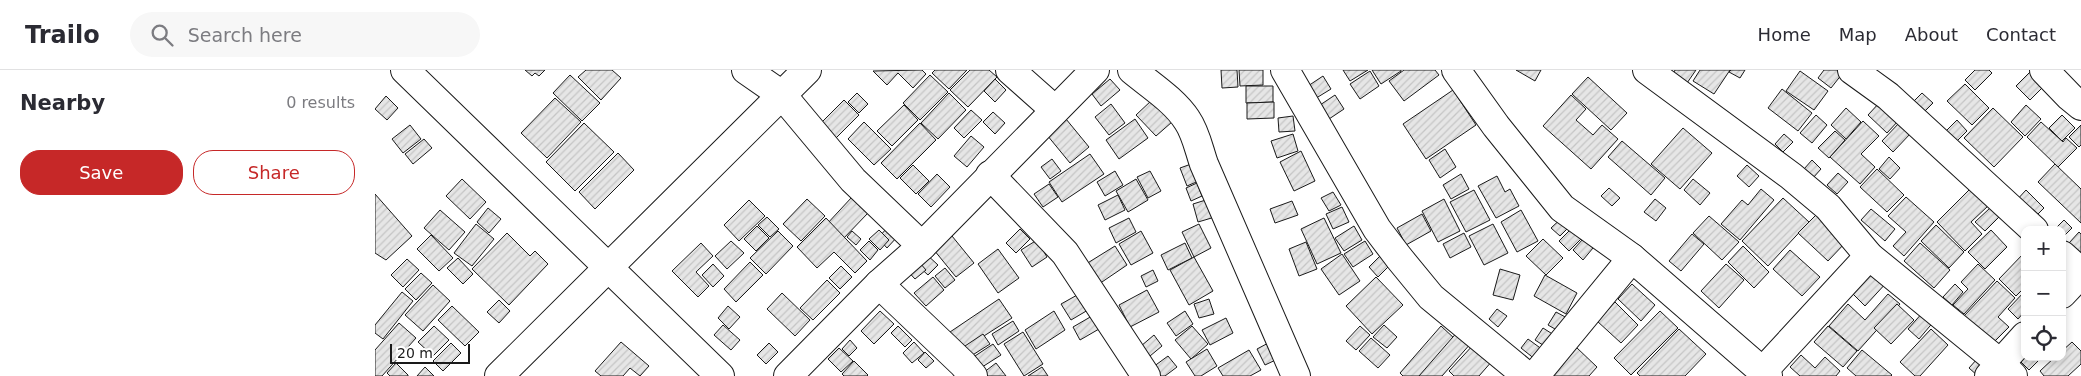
<!DOCTYPE html>
<html lang="en">
<head>
<meta charset="utf-8">
<style>
	:root { --surface:#fff; --page:#f7f7f7; --text:#2b2b33; --muted:#7c7c81; --line:#e1e1e2; --accent:#c62828 }
	body { margin:0; font-family:"DejaVu Sans",sans-serif; background:var(--page); color:var(--text) }
	.controls { position:absolute; right:15px; bottom:15px; display:grid; overflow:hidden; border-radius:10px; box-shadow:0 2px 8px #0003 }
	.controls button { width:45px; height:45px; display:grid; place-items:center; padding:0; border:0; border-bottom:1px solid var(--line); background:var(--surface); color:var(--text); font:25px sans-serif }
	.scale { position:absolute; left:15px; bottom:12px; width:80px; box-sizing:border-box; padding-left:5px; border:2px solid #1a1a1a; border-top:0; font-size:14px; line-height:18px; white-space:nowrap; color:#1a1a1a; -webkit-text-stroke:4px #fff; paint-order:stroke }
	.list { margin:0; padding:0; list-style:none }
	h2 { display:flex; justify-content:space-between; align-items:center; height:65px; margin:0; padding:0 20px; font-size:21px }
	h2 small { font-size:16px; font-weight:400; color:var(--muted) }
	.actions { display:flex; gap:10px; padding:15px 20px }
	.actions a { flex:1; padding:11px 0; border:1px solid var(--accent); border-radius:20px; text-align:center; font-size:18px; color:var(--accent) }
	.actions .main { background:var(--accent); color:#fff }
	.icon { flex:none; width:28px; height:28px; fill:none; stroke:currentColor; stroke-width:2; stroke-linecap:round; stroke-linejoin:round }
	.map { position:relative; flex:none; width:1706px; height:306px; overflow:hidden }
	header { display:flex; align-items:center; gap:30px; box-sizing:border-box; height:70px; padding:0 25px; background:var(--surface); border-bottom:1px solid var(--line) }
	header strong { font-size:24px }
	nav { display:flex; gap:28px; margin-inline-start:auto; font-size:18px }
	.search { width:350px; height:45px; background:var(--page); display:flex; align-items:center; gap:12px; box-sizing:border-box; padding:0 18px; border-radius:28px; color:var(--muted); font-size:19px }
	main { display:flex }
	aside { flex:1; background:var(--surface) }
	.map>svg:first-child { display:block }
</style>
</head>
<body>
<header>
<strong>Trailo</strong>
<div class="search"><svg class="icon" aria-label="search" viewBox="0 0 24 24"><circle cx="10" cy="10" r="6"/><path d="M15 15l6 6"/></svg>Search here</div>
<nav><a>Home</a><a>Map</a><a>About</a><a>Contact</a></nav>
</header>
<main>
<aside>
<h2>Nearby<small>0 results</small></h2>
<ul class="list">
</ul>
<div class="actions"><a class="main">Save</a><a>Share</a></div>
</aside>
<div class="map">
<svg width="1706" height="306" viewBox="0 0 1706 306">
	<defs>
		<pattern id="building-hatch" width="6" height="6" patternUnits="userSpaceOnUse" patternTransform="scale(1.25)"><rect width="6" height="6" fill="#e6e6e6"/><path d="M-1 1l2-2M0 6l6-6M5 7l2-2" fill="none" stroke="#c5c5c5"/></pattern>
	</defs>
	<rect width="100%" height="100%" fill="#fff"/>
	<g fill="url(#building-hatch)" stroke="#1a1a1a">
		<polygon points="150,0 170,0 164,6 160,3 157,6"/>
		<polygon points="211,0 237,0 246,8 226,30 203,7"/>
		<polygon points="547,0 551,4 538,18 523,3 512,15 498,1"/>
		<polygon points="560,0 592,0 574,19 557,3"/>
		<polygon points="595,0 614,0 622,7 593,37 575,20"/>
		<polygon points="846,0 862,0 863,17 847,18"/>
		<polygon points="864,0 888,0 888,15 865,16"/>
		<polygon points="968,0 993,0 975,11"/>
		<polygon points="997,0 1026,0 1026,1 1006,14"/>
		<polygon points="1029,0 1060,0 1064,5 1029,31 1014,11"/>
		<polygon points="1141,0 1166,0 1160,11"/>
		<polygon points="1300,0 1321,0 1312,13 1298,4"/>
		<polygon points="1325,0 1355,0 1339,24 1318,11"/>
		<polygon points="1356,0 1370,0 1365,8 1354,2"/>
		<polygon points="1449,0 1462,0 1467,4 1456,18 1443,8"/>
		<polygon points="1600,0 1614,0 1617,3 1600,20 1590,10"/>
		<polygon points="995,1 1004,16 985,29 975,14"/>
		<polygon points="1425,1 1453,21 1439,40 1411,21"/>
		<polygon points="1655,2 1669,16 1655,30 1641,16"/>
		<polygon points="195,5 225,33 207,51 178,23"/>
		<polygon points="555,5 573,22 545,50 528,33"/>
		<polygon points="948,6 956,19 938,30 930,18"/>
		<polygon points="1213,7 1252,43 1236,60 1197,24"/>
		<polygon points="620,9 631,20 620,32 609,21"/>
		<polygon points="735,9 745,20 726,36 717,24"/>
		<polygon points="1590,14 1614,38 1597,55 1572,31"/>
		<polygon points="871,16 898,16 898,32 871,33"/>
		<polygon points="1407,19 1437,43 1423,61 1393,38"/>
		<polygon points="1078,20 1101,55 1051,89 1028,54"/>
		<polygon points="482,23 493,34 484,43 473,32"/>
		<polygon points="574,23 591,40 563,69 546,53"/>
		<polygon points="1547,23 1558,33 1548,43 1537,33"/>
		<polygon points="960,25 969,39 954,49 945,35"/>
		<polygon points="1196,25 1211,39 1201,50 1218,65 1227,55 1243,69 1216,99 1168,56"/>
		<polygon points="11,26 23,38 12,50 0,39"/>
		<polygon points="180,28 206,52 172,88 146,63"/>
		<polygon points="469,30 484,45 456,73 441,58"/>
		<polygon points="777,30 797,52 781,66 761,45"/>
		<polygon points="899,32 899,48 872,49 872,33"/>
		<polygon points="1505,32 1524,50 1512,63 1493,45"/>
		<polygon points="736,34 750,53 734,65 720,47"/>
		<polygon points="529,35 543,50 517,76 502,61"/>
		<polygon points="1651,35 1666,49 1650,66 1636,52"/>
		<polygon points="1471,38 1486,52 1471,69 1456,55"/>
		<polygon points="1618,38 1648,67 1619,97 1589,68"/>
		<polygon points="596,40 607,50 589,68 579,58"/>
		<polygon points="618,42 630,53 620,64 608,52"/>
		<polygon points="1441,45 1452,55 1437,73 1425,63"/>
		<polygon points="1687,45 1700,58 1687,71 1674,58"/>
		<polygon points="918,46 920,61 904,62 903,48"/>
		<polygon points="691,49 714,77 695,93 672,65"/>
		<polygon points="760,49 773,68 744,89 731,70"/>
		<polygon points="1582,50 1592,61 1581,72 1571,61"/>
		<polygon points="1488,51 1504,66 1486,84 1500,97 1485,114 1455,87"/>
		<polygon points="489,52 516,79 499,95 473,69"/>
		<polygon points="1525,52 1536,63 1518,82 1507,71"/>
		<polygon points="1666,52 1688,72 1691,68 1702,78 1683,97 1652,67"/>
		<polygon points="209,53 239,82 200,121 171,92"/>
		<polygon points="545,53 561,70 522,109 506,93"/>
		<polygon points="35,55 46,69 28,83 17,69"/>
		<polygon points="1706,55 1706,75 1704,77 1694,67"/>
		<polygon points="1308,58 1337,83 1305,119 1276,94"/>
		<polygon points="1460,61 1470,70 1454,88 1443,78"/>
		<polygon points="918,64 923,81 902,88 896,71"/>
		<polygon points="1409,64 1418,72 1408,82 1400,74"/>
		<polygon points="596,66 609,77 592,97 579,86"/>
		<polygon points="49,69 57,78 38,94 30,84"/>
		<polygon points="1247,71 1290,108 1276,125 1233,87"/>
		<polygon points="1070,79 1081,97 1065,108 1054,90"/>
		<polygon points="926,81 940,111 919,121 905,92"/>
		<polygon points="243,83 259,100 220,139 204,122"/>
		<polygon points="715,84 729,104 687,132 674,112"/>
		<polygon points="1514,87 1525,98 1515,109 1504,99"/>
		<polygon points="677,89 686,101 675,109 666,97"/>
		<polygon points="1437,90 1446,99 1438,108 1429,99"/>
		<polygon points="819,93 826,110 812,116 805,98"/>
		<polygon points="1680,94 1706,119 1706,153 1663,112"/>
		<polygon points="538,95 554,111 541,124 525,108"/>
		<polygon points="1372,95 1384,106 1374,117 1362,106"/>
		<polygon points="1502,99 1529,125 1512,142 1485,117"/>
		<polygon points="740,101 748,115 730,126 722,112"/>
		<polygon points="775,101 786,121 773,128 762,107"/>
		<polygon points="1463,103 1473,112 1462,124 1452,115"/>
		<polygon points="562,104 575,117 556,137 543,124"/>
		<polygon points="1086,104 1094,119 1076,129 1068,115"/>
		<polygon points="1122,106 1130,122 1135,119 1144,136 1121,148 1103,116"/>
		<polygon points="87,109 111,132 95,149 71,126"/>
		<polygon points="761,109 773,130 753,142 741,121"/>
		<polygon points="1318,109 1335,123 1325,135 1309,120"/>
		<polygon points="822,113 827,126 816,131 811,118"/>
		<polygon points="674,114 683,127 668,137 659,124"/>
		<polygon points="1234,118 1245,128 1237,136 1226,126"/>
		<polygon points="1596,118 1613,136 1596,152 1607,164 1590,181 1562,152"/>
		<polygon points="1386,119 1399,130 1365,170 1346,154 1367,130 1373,135"/>
		<polygon points="1099,120 1115,150 1091,162 1075,132"/>
		<polygon points="1651,120 1669,138 1658,149 1640,132"/>
		<polygon points="958,122 966,135 954,141 946,128"/>
		<polygon points="0,124 37,166 11,190 0,183"/>
		<polygon points="743,125 750,140 730,150 723,135"/>
		<polygon points="477,127 493,143 467,170 451,155"/>
		<polygon points="1531,127 1559,152 1529,186 1518,176 1531,162 1513,146"/>
		<polygon points="1408,128 1434,152 1393,196 1367,171"/>
		<polygon points="432,129 450,146 426,171 408,154"/>
		<polygon points="834,129 840,147 823,152 818,134"/>
		<polygon points="1069,129 1085,161 1063,172 1047,141"/>
		<polygon points="1280,129 1291,138 1281,151 1269,142"/>
		<polygon points="374,130 390,146 364,171 349,155"/>
		<polygon points="917,131 923,145 900,153 895,139"/>
		<polygon points="967,137 974,152 958,159 951,144"/>
		<polygon points="113,138 126,149 114,163 102,152"/>
		<polygon points="1615,138 1624,147 1610,161 1600,152"/>
		<polygon points="1496,139 1520,159 1510,171 1486,150"/>
		<polygon points="65,140 90,162 74,180 49,158"/>
		<polygon points="1146,140 1163,171 1142,182 1126,152"/>
		<polygon points="1047,144 1056,161 1031,175 1022,158"/>
		<polygon points="1190,145 1198,153 1185,166 1176,158"/>
		<polygon points="1441,145 1471,172 1453,191 1423,163"/>
		<polygon points="1334,146 1364,172 1347,190 1318,163"/>
		<polygon points="392,147 404,159 395,167 383,155"/>
		<polygon points="451,148 492,191 480,203 459,182 442,198 422,177"/>
		<polygon points="754,148 761,162 741,173 734,158"/>
		<polygon points="949,148 966,183 942,194 926,159"/>
		<polygon points="1689,150 1697,158 1687,168 1687,160 1679,160"/>
		<polygon points="101,154 119,169 97,196 79,183"/>
		<polygon points="824,154 836,178 819,187 807,162"/>
		<polygon points="1118,154 1133,183 1109,195 1094,166"/>
		<polygon points="1201,154 1211,164 1194,181 1184,171"/>
		<polygon points="1561,155 1589,182 1574,198 1546,171"/>
		<polygon points="382,156 394,168 381,181 369,169"/>
		<polygon points="979,156 987,170 969,181 960,168"/>
		<polygon points="513,157 523,166 512,178 503,168"/>
		<polygon points="645,159 655,169 641,183 631,173"/>
		<polygon points="504,160 514,170 505,180 494,169"/>
		<polygon points="1616,160 1632,177 1610,199 1593,182"/>
		<polygon points="403,161 418,176 391,204 375,188"/>
		<polygon points="477,161 486,169 481,175 472,167"/>
		<polygon points="766,161 778,183 756,195 744,174"/>
		<polygon points="1704,162 1706,164 1706,184 1694,173"/>
		<polygon points="132,163 155,186 160,181 173,194 134,235 97,199"/>
		<polygon points="1089,163 1096,177 1075,188 1068,174"/>
		<polygon points="1317,164 1329,174 1306,201 1294,191"/>
		<polygon points="56,165 78,188 64,201 42,179"/>
		<polygon points="577,166 599,193 581,207 559,180"/>
		<polygon points="1168,169 1188,188 1171,205 1151,186"/>
		<polygon points="1208,169 1218,178 1208,190 1198,180"/>
		<polygon points="662,170 672,187 657,197 646,180"/>
		<polygon points="356,171 369,183 352,199 340,186"/>
		<polygon points="494,171 503,180 495,190 485,180"/>
		<polygon points="990,171 998,184 978,197 969,184"/>
		<polygon points="931,172 942,199 924,206 914,179"/>
		<polygon points="326,173 338,186 321,202 334,216 323,227 297,201"/>
		<polygon points="810,173 817,188 793,200 786,185"/>
		<polygon points="1545,173 1575,200 1559,218 1529,191"/>
		<polygon points="740,176 752,195 724,214 711,194"/>
		<polygon points="1368,176 1394,202 1379,218 1353,192"/>
		<polygon points="623,179 644,208 623,223 603,194"/>
		<polygon points="1415,180 1445,207 1427,226 1398,199"/>
		<polygon points="1650,182 1650,217 1641,226 1624,209"/>
		<polygon points="550,183 563,195 553,205 540,193"/>
		<polygon points="967,184 985,211 964,225 946,199"/>
		<polygon points="539,186 551,200 540,209 528,196"/>
		<polygon points="1005,186 1014,196 1003,207 994,197"/>
		<polygon points="819,187 838,221 814,235 795,200"/>
		<polygon points="83,188 98,204 88,214 72,198"/>
		<polygon points="32,189 44,200 28,217 16,205"/>
		<polygon points="375,192 388,205 361,232 349,219"/>
		<polygon points="338,194 349,206 338,217 327,205"/>
		<polygon points="1351,194 1369,210 1344,238 1326,221"/>
		<polygon points="1603,194 1620,210 1589,244 1578,235 1593,219 1586,212"/>
		<polygon points="466,196 477,207 465,219 454,208"/>
		<polygon points="570,198 580,210 570,218 560,206"/>
		<polygon points="1500,198 1513,211 1490,236 1477,223"/>
		<polygon points="1125,199 1145,205 1138,230 1118,225"/>
		<polygon points="778,200 783,211 771,217 766,206"/>
		<polygon points="46,203 57,213 41,230 30,219"/>
		<polygon points="1170,205 1202,223 1191,244 1159,226"/>
		<polygon points="558,207 569,220 551,236 539,223"/>
		<polygon points="1001,207 1028,235 997,264 971,236"/>
		<polygon points="452,210 465,223 438,250 425,238"/>
		<polygon points="1622,211 1640,228 1623,247 1634,257 1618,273 1589,246"/>
		<polygon points="1257,214 1280,235 1266,251 1243,229"/>
		<polygon points="1580,214 1588,222 1577,235 1568,227"/>
		<polygon points="58,215 75,231 48,261 30,245"/>
		<polygon points="772,220 784,242 755,257 744,235"/>
		<polygon points="1650,221 1650,241 1643,249 1633,239"/>
		<polygon points="27,222 38,231 8,269 0,263 0,255"/>
		<polygon points="407,223 435,250 420,266 392,239"/>
		<polygon points="704,224 713,240 696,250 686,234"/>
		<polygon points="1513,224 1525,234 1483,281 1454,256 1473,234 1490,250"/>
		<polygon points="624,229 637,248 587,280 575,262"/>
		<polygon points="834,229 839,244 824,248 819,234"/>
		<polygon points="124,230 135,241 124,253 112,242"/>
		<polygon points="1240,232 1263,255 1246,273 1222,251"/>
		<polygon points="1522,234 1539,250 1516,274 1499,258"/>
		<polygon points="77,236 104,262 90,276 63,250"/>
		<polygon points="353,236 365,247 354,259 343,248"/>
		<polygon points="1122,239 1132,246 1123,257 1114,249"/>
		<polygon points="505,241 519,254 499,274 486,261"/>
		<polygon points="679,241 690,260 661,279 650,260"/>
		<polygon points="810,241 818,254 801,266 792,253"/>
		<polygon points="1285,241 1303,258 1256,305 1239,288"/>
		<polygon points="1549,241 1560,250 1544,269 1533,259"/>
		<polygon points="1181,242 1194,249 1187,263 1173,255"/>
		<polygon points="717,246 724,259 705,270 698,257"/>
		<polygon points="851,248 858,263 835,275 827,260"/>
		<polygon points="638,251 644,261 623,275 617,264"/>
		<polygon points="24,253 41,268 7,306 0,306 0,280"/>
		<polygon points="348,255 365,270 356,280 339,265"/>
		<polygon points="1009,255 1022,267 1012,278 998,267"/>
		<polygon points="59,256 74,270 58,286 43,272"/>
		<polygon points="523,256 537,270 530,277 516,263"/>
		<polygon points="817,256 833,274 816,289 800,270"/>
		<polygon points="985,256 995,265 981,280 971,271"/>
		<polygon points="1066,256 1080,269 1047,306 1028,306 1025,303"/>
		<polygon points="1453,256 1482,281 1468,297 1439,272"/>
		<polygon points="1168,258 1179,265 1171,277 1160,270"/>
		<polygon points="1304,259 1331,284 1310,306 1265,306 1262,303"/>
		<polygon points="1556,259 1573,275 1545,306 1540,306 1525,292"/>
		<polygon points="1084,260 1097,272 1067,306 1044,306"/>
		<polygon points="648,262 668,294 649,306 629,274"/>
		<polygon points="608,264 615,274 596,286 590,276"/>
		<polygon points="779,265 787,276 775,286 766,276"/>
		<polygon points="996,268 1015,285 1003,298 984,281"/>
		<polygon points="1153,269 1168,280 1161,290 1146,278"/>
		<polygon points="475,270 482,278 474,286 467,279"/>
		<polygon points="899,270 907,287 890,295 882,279"/>
		<polygon points="246,272 274,296 265,306 255,298 248,306 226,306 220,301"/>
		<polygon points="539,272 549,283 537,293 528,283"/>
		<polygon points="1697,272 1706,281 1706,294 1693,306 1669,306 1665,301 1680,287 1687,287 1687,281"/>
		<polygon points="76,273 86,283 68,301 58,291"/>
		<polygon points="394,273 403,282 391,294 382,285"/>
		<polygon points="1100,273 1118,290 1104,306 1079,306 1074,301"/>
		<polygon points="618,274 626,285 604,299 597,288"/>
		<polygon points="1201,277 1222,297 1214,306 1174,306"/>
		<polygon points="464,278 478,291 466,302 453,289"/>
		<polygon points="832,279 842,296 826,306 820,306 811,292"/>
		<polygon points="874,280 886,300 875,306 848,306 843,298"/>
		<polygon points="1487,280 1517,305 1516,306 1481,306 1472,298"/>
		<polygon points="550,282 559,291 551,298 543,290"/>
		<polygon points="1426,285 1440,298 1450,287 1465,301 1461,306 1425,306 1415,297"/>
		<polygon points="1650,285 1650,287 1667,287 1654,300 1644,290"/>
		<polygon points="793,286 802,297 790,306 785,306 778,297"/>
		<polygon points="1602,289 1611,297 1603,306 1594,298"/>
		<polygon points="479,291 493,305 492,306 469,306 467,304"/>
		<polygon points="21,293 33,305 33,306 15,306 12,303"/>
		<polygon points="621,293 631,306 610,306 608,303"/>
		<polygon points="50,297 59,306 42,306"/>
		<polygon points="667,297 673,306 653,306"/>
	</g>
	<g fill="none" stroke-linecap="round" stroke-linejoin="round">
		<defs>
			<g id="minor">
				<polyline points="30,0 345,306"/>
				<polyline points="371,0 407,25 478,110 547,176"/>
				<polyline points="635,0 680,40"/>
				<path d="M757,0C775,15 799,30 812,50C821,63 824,80 829,94L921,306"/>
				<polyline points="910,0 1002,159 1024,188 1056,227 1152,306"/>
				<polyline points="1081,0 1121,56 1187,138 1257,188 1393,306"/>
				<polyline points="1272,0 1416,106 1453,137 1494,186 1625,293 1638,306"/>
				<polyline points="1477,0 1513,26 1659,160"/>
				<polyline points="1669,0 1695,27 1706,36"/>
				<polyline points="615,105 690,183 771,306"/>
				<polyline points="1687,185 1706,202"/>
				<polyline points="504,214 588,294 598,306"/>
				<polyline points="1687,224 1706,204"/>
				<polyline points="1388,301 1494,186"/>
				<polyline points="124,306 432,0"/>
				<polyline points="413,306 504,214 547,176 720,0"/>
				<polyline points="1160,306 1257,188"/>
				<polyline points="1614,306 1650,266"/>
			</g>
		</defs>
		<use href="#minor" stroke="#1a1a1a" stroke-width="30"/>
		<use href="#minor" stroke="#fff" stroke-width="28"/>
	</g>
</svg>
<div class="controls">
<button>+</button>
<button>−</button>
<button><svg class="icon" aria-label="locate" viewBox="0 0 24 24"><circle cx="12" cy="12" r="6"/><path d="M12 2v4M12 18v4M2 12h4M18 12h4"/></svg></button>
</div>
<div class="scale">20 m</div>
</div>
</main>
</body>
</html>
